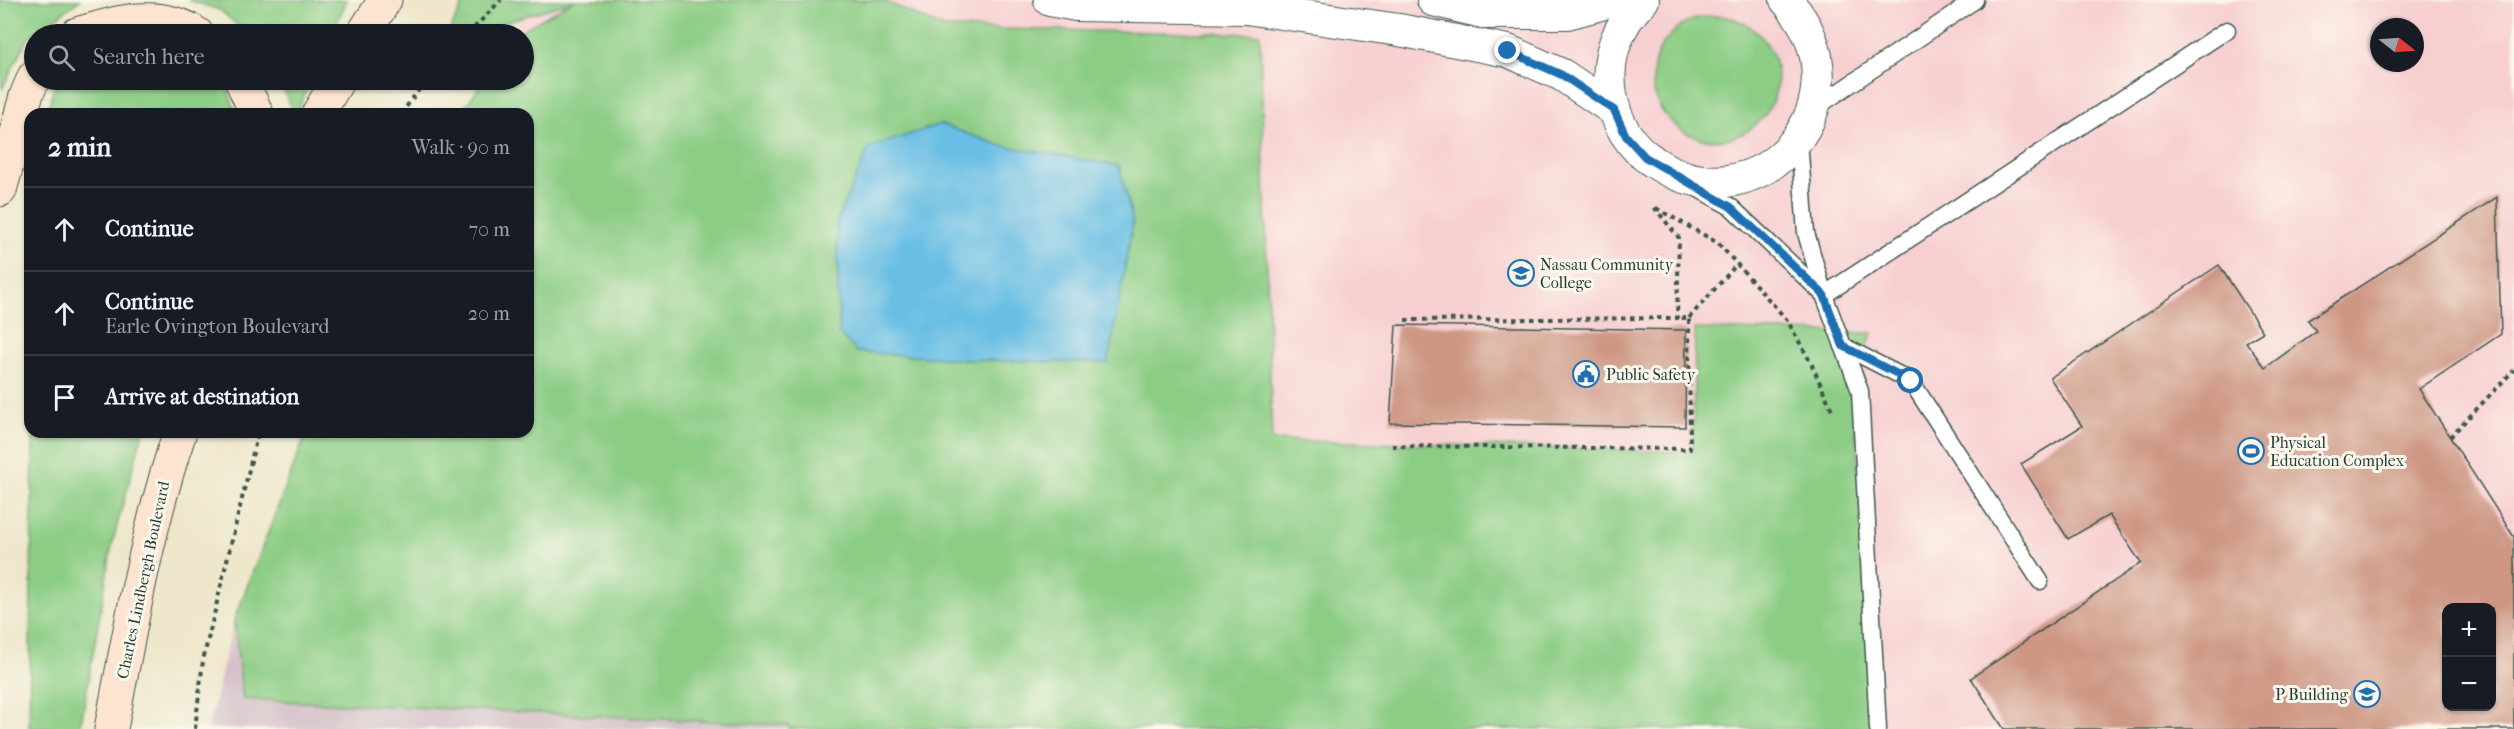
<!DOCTYPE html>
<html lang="en">
<head>
<meta charset="utf-8">
<style>
	:root { --surface:#171b24; --page:#20242c; --text:#f1f3f6; --muted:#9ea1a6; --line:#363941 }
	body { margin:0; font-family:"IM FELL French Canon",serif; background:var(--page); color:var(--text) }
	.controls { position:absolute; right:18px; bottom:18px; display:grid; overflow:hidden; border-radius:12px; box-shadow:0 2px 4px #0004 }
	.controls button { width:54px; height:54px; display:grid; place-items:center; padding:0; border:0; border-bottom:2px solid var(--line); background:var(--surface); color:var(--text); font:30px sans-serif }
	.compass { position:absolute; left:2370px; top:18px; width:54px; height:54px; border-radius:50%; background:var(--surface); box-shadow:0 2px 4px #0004; rotate:107deg }
	.stop { position:absolute; width:18px; height:18px; margin:-14px; border:4px solid #1f6fb2; border-radius:50%; background:#fff }
	.stop.end { background:#1f6fb2; border-color:#fff; box-shadow:0 2px 6px #0008 }
	.list { margin:0; padding:0; list-style:none }
	h2 { display:flex; justify-content:space-between; align-items:center; height:78px; margin:0; padding:0 24px; font-size:26px }
	h2 small { font-size:20px; font-weight:400; color:var(--muted) }
	.list li { display:grid; grid-template-columns:39px 1fr auto; gap:18px; align-items:center; box-sizing:border-box; height:84px; padding:0 24px; border-top:2px solid var(--line) }
	.list b { display:block; font-size:22px; white-space:nowrap }
	.list p { margin:0; font-size:20px; white-space:nowrap; color:var(--muted) }
	.list em { font-size:20px; font-style:normal; color:var(--muted) }
	.icon { flex:none; width:33px; height:33px; fill:none; stroke:currentColor; stroke-width:2; stroke-linecap:round; stroke-linejoin:round }
	.map { position:relative; flex:none; width:2514px; height:729px; overflow:hidden }
	.search { position:absolute; background:var(--surface); box-shadow:0 2px 4px #0004; left:24px; top:24px; width:510px; height:66px; display:flex; align-items:center; gap:15px; box-sizing:border-box; padding:0 21px; border-radius:33px; color:var(--muted); font-size:22px }
	.panel { position:absolute; background:var(--surface); box-shadow:0 2px 4px #0004; left:24px; top:108px; width:510px; height:330px; border-radius:18px }
	.map>svg:first-child { display:block }
</style>
</head>
<body>
<div class="map">
<svg width="2514" height="729" viewBox="0 0 2514 729">
	<rect width="100%" height="100%" fill="#fbf7ec"/>
	<filter id="ink" filterUnits="userSpaceOnUse"><feTurbulence type="fractalNoise" baseFrequency=".0167" numOctaves="2"/><feDisplacementMap in="SourceGraphic" scale="12" xChannelSelector="R" yChannelSelector="G"/><feConvolveMatrix kernelMatrix="1 2 1 2 8 2 1 2 1" color-interpolation-filters="sRGB"/></filter>
	<filter id="wash" filterUnits="userSpaceOnUse"><feTurbulence type="fractalNoise" baseFrequency=".008" numOctaves="4" result="noise"/><feDisplacementMap in="SourceGraphic" scale="24" xChannelSelector="R" yChannelSelector="G"/><feGaussianBlur stdDeviation="1.35" result="paint"/><feColorMatrix in="noise" values="0 0 0 0 0 0 0 0 0 0 0 0 0 0 0 0 0 1.4 0 .05"/><feComposite in="paint" operator="in"/></filter>
	<g filter="url(#wash)">
		<rect width="100%" height="100%" fill="#eee7cb"/>
		<path fill="#f7cfd1" fill-rule="evenodd" d="M530,0H2514V729H789L528,432V114H463L484,80H524V34H510ZM2379,27H2415V63H2379ZM2446,608H2492V706H2446Z"/>
		<polygon fill="#d2bdc6" points="234,620 244,699 788,725 789,729 208,729"/>
		<g fill="#8ccd85" stroke="#56855c" stroke-width="1.5">
			<polygon points="0,0 80,0 27,39 2,89"/>
			<polygon points="188,0 347,0 332,34 247,34 220,10"/>
			<polygon points="465,0 882,0 944,28 1260,34 1272,440 1693,452 1695,329 1873,333 1853,374 1872,729 789,729 788,725 243,699 234,620 307,432 528,432 528,114 460,114 484,80 524,80 524,34 515,34 573,1 467,34 448,34"/>
			<circle cx="1715" cy="78" r="62"/>
			<polygon points="65,80 219,80 227,87 236,114 46,114 54,88"/>
			<polygon points="279,80 311,80 296,114 295,114"/>
			<polygon points="33,432 143,432 112,544 80,729 29,729"/>
		</g>
		<polygon fill="#67bee4" stroke="#437e8c" stroke-width="1.5" points="940,124 999,145 1119,166 1133,222 1108,363 971,360 857,352 839,333 837,220 869,148"/>
		<g id="blocks">
			<g fill="#ce9784" fill-rule="evenodd">
				<path d="M2497,197L2501,334L2419,389L2514,537V729H2004L1971,678L2141,563L2109,515L2068,539L2021,464L2082,426L2050,378L2219,265L2263,332L2246,342L2265,368L2316,331L2308,320ZM2446,608H2492V706H2446Z"/>
				<polygon points="1396,325 1686,330 1685,427 1390,423"/>
			</g>
		</g>
	</g>
	<g filter="url(#ink)">
		<use href="#blocks" fill-opacity="0" stroke="#3e564b" stroke-width="1.5"/>
		<g fill="none" stroke-linecap="round" stroke-linejoin="round">
			<defs>
				<g id="lane">
					<polyline points="1815,108 1975,0"/>
					<polyline points="1799,140 1806,233 1824,295 1860,391 1878,729"/>
					<polyline points="1693,186 1731,207 1822,293"/>
					<polyline points="1824,295 2227,30"/>
					<polyline points="1843,346 1911,381 2040,581"/>
				</g>
				<g id="street">
					<polyline points="1050,0 1076,5 1246,8 1399,30 1508,51 1562,75 1614,110"/>
					<polyline points="1433,0 1486,13 1567,13 1615,0"/>
					<path d="M1643,0C1617,25 1605,59 1611,95C1616,122 1630,147 1654,162C1760,233 1875,97 1786,0"/>
				</g>
				<g id="secondary">
					<path d="M77,34C117,22 159,9 197,34"/>
					<polyline points="363,34 385,0"/>
					<polyline points="241,80 257,114"/>
					<polyline points="318,114 338,80"/>
					<polyline points="0,190 26,96 34,77"/>
					<path d="M111,729C130,629 147,529 180,432"/>
				</g>
			</defs>
			<use href="#lane" stroke="#3e564b" stroke-width="19"/>
			<use href="#street" stroke="#3e564b" stroke-width="34"/>
			<use href="#secondary" stroke="#3e564b" stroke-width="35"/>
			<g stroke="#3e564b" stroke-width="4" stroke-dasharray="4.5 4.5" stroke-linecap="butt">
				<polyline points="468,34 501,0"/>
				<polyline points="401,114 426,80"/>
				<polyline points="1656,208 1718,243 1787,320 1811,363 1832,410"/>
				<polyline points="1689,318 1737,264"/>
				<polyline points="1405,320 1677,318 1679,238 1653,206"/>
				<polyline points="2450,437 2514,370"/>
				<polyline points="1392,446 1690,449 1689,318 1677,318"/>
				<polyline points="195,729 203,660 258,432"/>
			</g>
			<use href="#lane" stroke="#fff" stroke-width="16"/>
			<use href="#street" stroke="#fff" stroke-width="32"/>
			<use href="#secondary" stroke="#fde4d1" stroke-width="33"/>
		</g>
	</g>
	<g fill="none" stroke-linecap="round" stroke-linejoin="round" filter="url(#ink)">
		<polyline stroke="#1f6fb2" stroke-width="8" points="1508,51 1562,75 1614,110 1626,136 1645,157 1731,207 1824,295 1843,346 1911,381"/>
	</g>
	<defs>
		<symbol id="university-ring" viewBox="-11 -11 22 22"><circle r="9.5" fill="#fbf7ec" stroke="#1f6fb2" stroke-width="1.5"/><path d="M0-5L7-2L0 1L-7-2ZM-4 1L0 2.5L4 1V4Q0 6-4 4Z" fill="#1f6fb2"/></symbol>
		<symbol id="civic-ring" viewBox="-11 -11 22 22"><circle r="9.5" fill="#fbf7ec" stroke="#1f6fb2" stroke-width="1.5"/><path d="M-.6-6.5H3V-4.5H.6V-3L4-1V1h2V6H-6V1h2V-1L-.6-3ZM-1.2 2.5V6h2.4V2.5Z" fill="#1f6fb2"/></symbol>
		<symbol id="stadium-ring" viewBox="-11 -11 22 22"><circle r="9.5" fill="#fbf7ec" stroke="#1f6fb2" stroke-width="1.5"/><path d="M0-5a6.5 5 0 1 0 0 10a6.5 5 0 1 0 0-10ZM-3.5-1.8h7v3.6h-7Z" fill="#1f6fb2"/></symbol>
	</defs>
	<g fill-rule="evenodd">
		<use href="#university-ring" x="1506" y="258" width="30" height="30"/>
		<use href="#civic-ring" x="1571" y="359" width="30" height="30"/>
		<use href="#stadium-ring" x="2236" y="436" width="30" height="30"/>
		<use href="#university-ring" x="2352" y="679" width="30" height="30"/>
	</g>
	<g text-anchor="middle" dominant-baseline="central" stroke-width="6" stroke-linejoin="round" paint-order="stroke">
		<g font-size="16" fill="#1f3d34" stroke="#fbf7ec" text-anchor="start">
			<text x="1540" y="264">Nassau Community<tspan x="1540" dy="18">College</tspan></text>
			<text x="1606" y="374">Public Safety</text>
			<text x="2270" y="442">Physical<tspan x="2270" dy="18">Education Complex</tspan></text>
			<text x="2348" y="694" text-anchor="end">P Building</text>
		</g>
		<g font-size="16" fill="#1f3d34" stroke="#fbf7ec">
			<text transform="translate(143 580) rotate(-78)">Charles Lindbergh Boulevard</text>
		</g>
	</g>
</svg>
<div class="controls">
<button>+</button>
<button>−</button>
</div>
<svg class="compass" viewBox="-18 -18 36 36"><path d="M0-13l5 13h-10z" fill="#e53935"/><path d="M0 13l5-13h-10z" fill="#9ea1a6"/></svg>
<div class="stop" style="left:1911px;top:381px"></div>
<div class="stop end" style="left:1508px;top:51px"></div>
<div class="search"><svg class="icon" aria-label="search" viewBox="0 0 24 24"><circle cx="10" cy="10" r="6"/><path d="M15 15l6 6"/></svg>Search here</div>
<section class="panel">
<h2>2 min<small>Walk · 90 m</small></h2>
<ul class="list">
<li><svg class="icon" aria-label="ahead" viewBox="0 0 24 24"><path d="M12 20V5M6 11l6-6 6 6"/></svg><div><b>Continue</b></div><em>70 m</em></li>
<li><svg class="icon" aria-label="ahead" viewBox="0 0 24 24"><path d="M12 20V5M6 11l6-6 6 6"/></svg><div><b>Continue</b><p>Earle Ovington Boulevard</p></div><em>20 m</em></li>
<li><svg class="icon" aria-label="arrive" viewBox="0 0 24 24"><path d="M6 21V4h12l-3 4 3 4H6"/></svg><div><b>Arrive at destination</b></div></li>
</ul>
</section>
</div>
</body>
</html>
